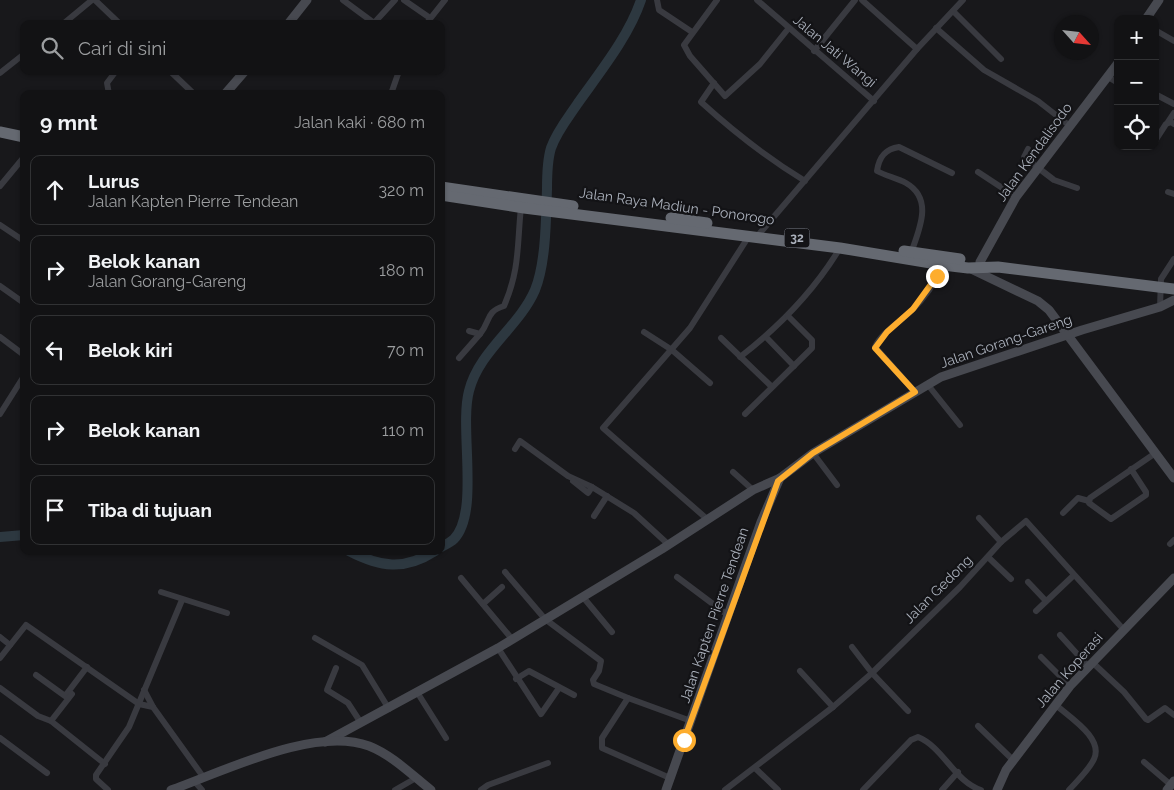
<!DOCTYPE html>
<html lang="id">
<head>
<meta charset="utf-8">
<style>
	:root { --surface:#121214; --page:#1b1b1d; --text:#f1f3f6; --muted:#9c9ea0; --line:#313234 }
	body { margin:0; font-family:Raleway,sans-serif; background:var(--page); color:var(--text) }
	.controls { position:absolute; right:15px; top:15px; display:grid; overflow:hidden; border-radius:10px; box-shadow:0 1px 4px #0004 }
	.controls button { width:45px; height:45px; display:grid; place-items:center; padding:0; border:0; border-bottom:1px solid var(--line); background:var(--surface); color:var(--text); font:25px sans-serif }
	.compass { position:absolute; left:1054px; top:15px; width:45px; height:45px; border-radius:50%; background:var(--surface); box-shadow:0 1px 4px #0004; rotate:117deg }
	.stop { position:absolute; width:15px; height:15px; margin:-11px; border:4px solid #fdad2e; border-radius:50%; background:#fff }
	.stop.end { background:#fdad2e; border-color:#fff; box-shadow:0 1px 5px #0008 }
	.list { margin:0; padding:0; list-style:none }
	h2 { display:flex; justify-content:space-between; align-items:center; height:65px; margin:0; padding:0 20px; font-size:21px }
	h2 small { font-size:16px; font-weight:400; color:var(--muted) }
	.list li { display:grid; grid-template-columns:32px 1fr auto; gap:15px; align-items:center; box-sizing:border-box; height:70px; margin:0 10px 10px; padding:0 10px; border:1px solid var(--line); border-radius:10px }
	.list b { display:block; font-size:19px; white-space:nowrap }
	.list p { margin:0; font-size:16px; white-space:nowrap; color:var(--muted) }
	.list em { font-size:16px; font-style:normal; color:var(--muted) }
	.icon { flex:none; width:28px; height:28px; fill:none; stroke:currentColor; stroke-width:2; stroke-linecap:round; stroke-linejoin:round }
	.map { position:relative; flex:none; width:1174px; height:790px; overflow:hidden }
	.search { position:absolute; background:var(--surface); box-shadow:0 1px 4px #0004; left:20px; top:20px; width:425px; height:55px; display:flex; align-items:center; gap:12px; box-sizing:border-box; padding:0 18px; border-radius:10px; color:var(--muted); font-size:19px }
	.panel { position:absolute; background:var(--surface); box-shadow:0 1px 4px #0004; left:20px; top:90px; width:425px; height:465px; border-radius:10px }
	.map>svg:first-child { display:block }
</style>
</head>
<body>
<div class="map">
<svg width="1174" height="790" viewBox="0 0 1174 790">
	<rect width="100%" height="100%" fill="#18181b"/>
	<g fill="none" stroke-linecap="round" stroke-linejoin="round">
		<g stroke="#2d3840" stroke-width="10">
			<polyline points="0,537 24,535"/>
			<path d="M441,547C445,545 451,542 454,539C480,512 459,428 469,391C479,351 519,327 535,290C546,263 546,219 547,189C547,176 547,161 551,148C557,131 568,118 578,103C600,72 629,36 641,0"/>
			<path d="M349,551C380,567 404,571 435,551"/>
		</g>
		<g stroke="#393a40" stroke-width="6">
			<polyline points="95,0 120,24"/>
			<polyline points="343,0 374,23 395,0"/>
			<polyline points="404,0 430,18"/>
			<polyline points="657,0 659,10 692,32"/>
			<polyline points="717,0 684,45 690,56 725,96 760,64 788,29"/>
			<polyline points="757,0 874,101"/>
			<polyline points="862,0 917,49"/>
			<polyline points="953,11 1001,59"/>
			<polyline points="63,24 92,0"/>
			<polyline points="426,24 445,0"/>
			<polyline points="936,28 984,70 1038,101 1070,126"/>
			<polyline points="1155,30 1174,41"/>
			<polyline points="814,51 855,0"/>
			<polyline points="170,71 194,94"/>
			<polyline points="0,73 24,54"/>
			<polyline points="1108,77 1118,83"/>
			<path d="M714,83L701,102C733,131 767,158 805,181"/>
			<polyline points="109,94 107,83 116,71"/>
			<polyline points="391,94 399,71"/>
			<polyline points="1155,94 1174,104"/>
			<polyline points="1168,122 1174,113"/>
			<polyline points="1155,141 1166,124 1171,122 1174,124"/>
			<polyline points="1028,149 1024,157 1054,180 1077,188"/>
			<polyline points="978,172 1016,197"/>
			<polyline points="0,186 24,157"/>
			<polyline points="1168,192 1174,194"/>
			<polyline points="0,225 24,241"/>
			<polyline points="760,233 917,49 963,0"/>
			<path d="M911,253C919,230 934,199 906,183C897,178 886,176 877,171C879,157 885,149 899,147L952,173"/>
			<polyline points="0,286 24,303"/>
			<polyline points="1160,307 1161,279 1174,259"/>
			<path d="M469,331L480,334C491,321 485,312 504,306C520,269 517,245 521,207"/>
			<polyline points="644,332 672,350 710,383"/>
			<polyline points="0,337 24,355"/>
			<polyline points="766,337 794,366"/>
			<polyline points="721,338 772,387"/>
			<path d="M740,357C780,326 814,291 840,248"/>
			<polyline points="459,358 480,334"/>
			<polyline points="928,385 960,425"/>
			<path d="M915,392L875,347C881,333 900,322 911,311C924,299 936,281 943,265"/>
			<polyline points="0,414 24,376"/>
			<polyline points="745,414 812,348 812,340 788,316"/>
			<polyline points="515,449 520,441 568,476 592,487 634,513 669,545"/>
			<polyline points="813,453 837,485"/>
			<polyline points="1131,469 1146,492 1146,495 1111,519 1089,503 1090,498 1154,454"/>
			<polyline points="733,472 753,490"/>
			<polyline points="573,481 588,493 592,487"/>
			<polyline points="1063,513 1078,498 1089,501"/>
			<polyline points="594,516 607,496"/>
			<polyline points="979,518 1001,542"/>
			<polyline points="707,519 603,428 690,328 749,236"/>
			<polyline points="1170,544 1174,540"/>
			<polyline points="988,557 1011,579"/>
			<polyline points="505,572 545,619 601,661 599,671 593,680 594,684 628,698 602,738 602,748 670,778"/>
			<polyline points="677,577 729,616"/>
			<polyline points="461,578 512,639"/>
			<polyline points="1028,582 1046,601"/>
			<polyline points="161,592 227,613"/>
			<polyline points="583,597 612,632"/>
			<polyline points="483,604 502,587"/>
			<polyline points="1036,611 1074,575"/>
			<polyline points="1060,635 1088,666"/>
			<polyline points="0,637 10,645"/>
			<polyline points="315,638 362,665 389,709"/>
			<polyline points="852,647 872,673 908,711"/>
			<polyline points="498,648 541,714 559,688"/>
			<polyline points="1041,657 1070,686"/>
			<polyline points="0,658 26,625 139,704 153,707 204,778"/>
			<polyline points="1092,662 1124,692 1146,719 1148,720 1165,708 1174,715"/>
			<polyline points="336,668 327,690 348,703 361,723"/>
			<polyline points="800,671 833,707"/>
			<polyline points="36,675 65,696 87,667"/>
			<polyline points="516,679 529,671 574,695"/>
			<polyline points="0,688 38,716 51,721 105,764"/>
			<polyline points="144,690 153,707"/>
			<polyline points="417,692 446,738"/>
			<polyline points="628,698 691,721"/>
			<path d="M1056,705C1069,717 1104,738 1094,759C1089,770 1077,781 1069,790"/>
			<polyline points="51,721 72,694"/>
			<polyline points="978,726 1013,760"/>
			<polyline points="0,738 47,773"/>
			<polyline points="1144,762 1171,785"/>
			<polyline points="755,768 778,790"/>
			<polyline points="195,782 202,790"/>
			<polyline points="108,790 96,779 96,775 129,727 182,600"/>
			<polyline points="395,790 416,778"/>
			<polyline points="481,790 488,785 548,763"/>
			<polyline points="725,790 833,707 872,673 960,587 1001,542 1026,521 1124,630"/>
			<path d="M863,790L911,740L918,737C943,747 955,782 981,790"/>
			<polyline points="942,790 958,772"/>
		</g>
		<g stroke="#474950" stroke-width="9">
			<polyline points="1146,19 1159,0"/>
			<polyline points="288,24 307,0"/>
			<polyline points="225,94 245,71"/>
			<polyline points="980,262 1016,197 1118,63"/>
			<polyline points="969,268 1038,301 1049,310 1174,478"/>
			<polyline points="325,742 498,648 662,549 753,490 780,478 813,453 941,377 1082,330 1160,307 1174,300"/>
			<path d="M171,790C225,771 314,726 369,746C392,755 412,775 431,790"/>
			<polyline points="666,790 761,522 780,478"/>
			<polyline points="997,790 1006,770 1070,686 1174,578"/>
			<polyline points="1167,790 1174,781"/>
		</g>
		<g stroke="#656971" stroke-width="11">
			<polyline points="0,132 24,137"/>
			<polyline points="441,187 573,206"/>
			<polyline points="441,195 524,208 840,248 943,265 968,268 998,267 1174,289"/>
			<polyline points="671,218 707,223"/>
			<polyline points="904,251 960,259"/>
		</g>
	</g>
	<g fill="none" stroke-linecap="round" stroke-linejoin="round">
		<polyline stroke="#fdad2e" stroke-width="6" points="684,740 778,481 813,453 915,392 875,348 887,332 913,309 937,276"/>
	</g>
	<g text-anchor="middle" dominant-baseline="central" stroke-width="4.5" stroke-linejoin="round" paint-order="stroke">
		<rect fill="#131316" stroke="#7d818a" stroke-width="1" x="784.5" y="228.5" width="25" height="19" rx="4"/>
		<g font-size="12" font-weight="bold" fill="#aab0bb">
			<text x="797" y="238">32</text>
		</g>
		<g font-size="14" fill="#aab0bb" stroke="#131316">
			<text transform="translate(835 51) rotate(40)">Jalan Jati Wangi</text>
			<text transform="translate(1034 152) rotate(-54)">Jalan Kendalisodo</text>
			<text transform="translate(677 206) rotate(8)">Jalan Raya Madiun - Ponorogo</text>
			<text transform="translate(1006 341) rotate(-19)">Jalan Gorang-Gareng</text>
			<text transform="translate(938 589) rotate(-45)">Jalan Gedong</text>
			<text transform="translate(714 615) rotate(-71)">Jalan Kapten Pierre Tendean</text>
			<text transform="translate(1069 670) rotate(-49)">Jalan Koperasi</text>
		</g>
	</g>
</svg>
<div class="controls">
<button>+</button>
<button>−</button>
<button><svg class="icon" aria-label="locate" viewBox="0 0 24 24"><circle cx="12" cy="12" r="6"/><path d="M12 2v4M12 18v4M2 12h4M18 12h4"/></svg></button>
</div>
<svg class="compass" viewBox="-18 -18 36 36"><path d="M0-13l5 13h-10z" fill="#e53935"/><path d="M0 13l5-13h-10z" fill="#9c9ea0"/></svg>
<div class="stop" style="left:684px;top:740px"></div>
<div class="stop end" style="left:937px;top:276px"></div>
<div class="search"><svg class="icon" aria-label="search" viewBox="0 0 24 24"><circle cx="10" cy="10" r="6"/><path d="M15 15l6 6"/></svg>Cari di sini</div>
<section class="panel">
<h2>9 mnt<small>Jalan kaki · 680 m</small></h2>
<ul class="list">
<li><svg class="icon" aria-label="ahead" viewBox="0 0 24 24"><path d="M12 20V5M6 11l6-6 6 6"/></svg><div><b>Lurus</b><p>Jalan Kapten Pierre Tendean</p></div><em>320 m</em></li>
<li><svg class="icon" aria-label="right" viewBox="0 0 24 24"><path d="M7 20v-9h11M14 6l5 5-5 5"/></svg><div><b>Belok kanan</b><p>Jalan Gorang-Gareng</p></div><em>180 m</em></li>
<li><svg class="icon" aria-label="left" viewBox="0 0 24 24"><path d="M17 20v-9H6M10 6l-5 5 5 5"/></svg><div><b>Belok kiri</b></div><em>70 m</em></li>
<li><svg class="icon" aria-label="right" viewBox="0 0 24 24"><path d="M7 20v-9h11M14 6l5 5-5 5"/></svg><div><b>Belok kanan</b></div><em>110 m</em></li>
<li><svg class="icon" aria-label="arrive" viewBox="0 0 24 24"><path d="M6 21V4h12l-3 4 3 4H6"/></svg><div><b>Tiba di tujuan</b></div></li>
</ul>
</section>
</div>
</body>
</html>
